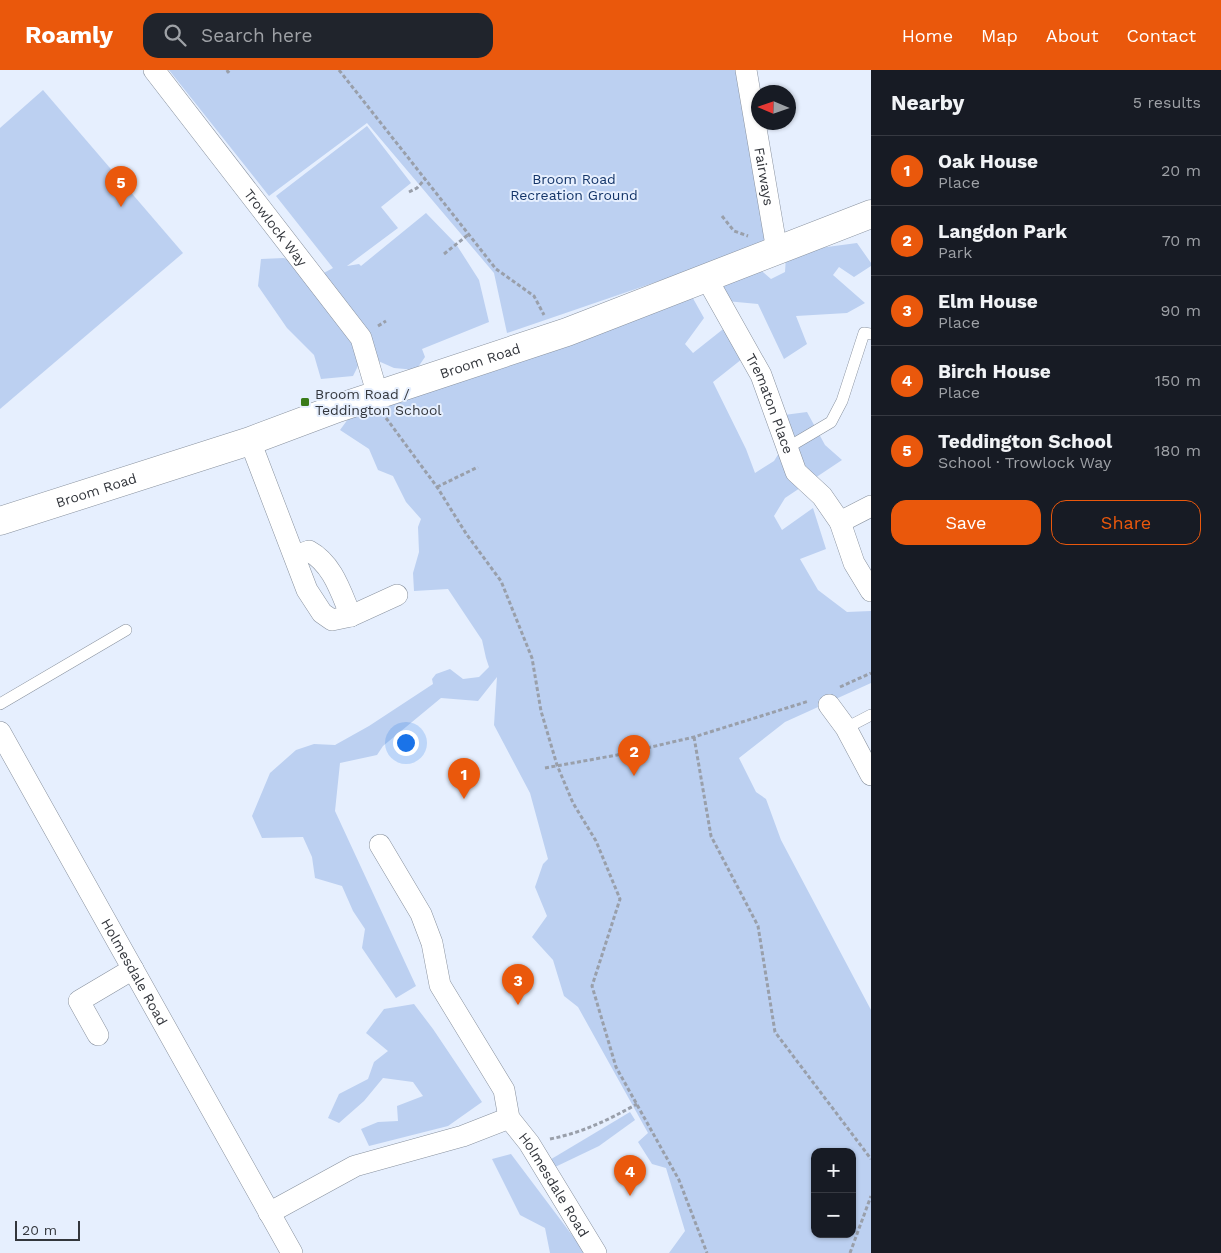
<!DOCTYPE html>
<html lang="en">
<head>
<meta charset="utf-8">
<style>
	:root { --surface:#171b24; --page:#20242c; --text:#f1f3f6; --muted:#9ea1a6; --line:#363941; --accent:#ea580c }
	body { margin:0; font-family:"Work Sans",sans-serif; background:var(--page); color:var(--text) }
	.controls { position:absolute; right:15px; bottom:15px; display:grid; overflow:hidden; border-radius:10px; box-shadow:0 1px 4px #0004 }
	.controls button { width:45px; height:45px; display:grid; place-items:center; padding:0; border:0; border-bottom:1px solid var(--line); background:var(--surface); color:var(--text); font:25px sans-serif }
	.compass { position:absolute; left:751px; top:15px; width:45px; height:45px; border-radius:50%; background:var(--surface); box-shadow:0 1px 4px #0004; rotate:272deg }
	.scale { position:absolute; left:15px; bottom:12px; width:65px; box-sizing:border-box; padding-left:5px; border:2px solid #33363c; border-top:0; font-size:14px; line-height:18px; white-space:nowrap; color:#33363c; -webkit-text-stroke:4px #e6effe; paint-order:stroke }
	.you { position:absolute; left:405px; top:672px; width:18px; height:18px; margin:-12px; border:4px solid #fff; border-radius:50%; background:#1a73e8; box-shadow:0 0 0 8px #1a73e833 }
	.badge { display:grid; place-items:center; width:32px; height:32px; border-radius:50%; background:var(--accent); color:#fff; font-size:16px; font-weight:700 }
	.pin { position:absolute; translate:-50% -41px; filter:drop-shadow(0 1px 2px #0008) }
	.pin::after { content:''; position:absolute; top:26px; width:18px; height:15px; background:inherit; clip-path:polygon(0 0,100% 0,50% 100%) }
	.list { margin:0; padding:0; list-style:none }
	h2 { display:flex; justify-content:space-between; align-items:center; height:65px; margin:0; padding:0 20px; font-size:21px }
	h2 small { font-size:16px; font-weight:400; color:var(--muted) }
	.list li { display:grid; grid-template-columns:32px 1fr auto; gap:15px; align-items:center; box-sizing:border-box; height:70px; padding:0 20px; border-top:1px solid var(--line) }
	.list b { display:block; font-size:19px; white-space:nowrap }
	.list p { margin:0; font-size:16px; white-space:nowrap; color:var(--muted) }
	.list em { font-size:16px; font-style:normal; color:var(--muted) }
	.actions { display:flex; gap:10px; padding:15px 20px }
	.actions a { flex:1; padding:11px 0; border:1px solid var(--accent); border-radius:15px; text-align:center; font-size:18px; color:var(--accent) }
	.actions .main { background:var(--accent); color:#fff }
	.icon { flex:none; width:28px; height:28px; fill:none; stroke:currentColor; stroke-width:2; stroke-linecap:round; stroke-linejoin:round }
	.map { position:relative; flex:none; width:871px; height:1183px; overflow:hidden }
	header { display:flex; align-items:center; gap:30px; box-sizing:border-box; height:70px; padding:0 25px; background:var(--accent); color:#fff }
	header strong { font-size:24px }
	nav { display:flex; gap:28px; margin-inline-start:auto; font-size:18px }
	.search { width:350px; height:45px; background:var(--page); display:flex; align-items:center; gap:12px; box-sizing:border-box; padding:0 18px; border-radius:15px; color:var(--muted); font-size:19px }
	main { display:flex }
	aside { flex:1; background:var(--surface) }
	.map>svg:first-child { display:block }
</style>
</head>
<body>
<header>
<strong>Roamly</strong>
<div class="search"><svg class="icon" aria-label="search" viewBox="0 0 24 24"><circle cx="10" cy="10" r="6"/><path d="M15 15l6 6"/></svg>Search here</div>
<nav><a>Home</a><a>Map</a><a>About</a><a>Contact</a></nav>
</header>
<main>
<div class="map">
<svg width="871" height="1183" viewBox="0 0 871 1183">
	<rect width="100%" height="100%" fill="#e6effe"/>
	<g fill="#bcd0f1" fill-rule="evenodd">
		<polygon points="169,0 736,0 767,174 507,263 494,203 367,53 269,126"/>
		<polygon points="43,20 183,183 0,339 0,58"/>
		<polygon points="367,56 411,113 381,137 398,158 347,196 359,194 361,196 426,143 456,174 479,210 489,252 422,279 425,287 416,300 394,298 376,290 362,288 353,306 321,309 314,285 287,258 258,216 261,189 284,188 320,205 333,198 276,126"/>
		<polygon points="857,173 871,193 871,196 854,207 839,197 833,205 865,233 847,243 796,246 807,274 784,289 758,234 726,231 721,209 757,197 771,209 785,202 786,186 812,179"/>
		<path d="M690,223L704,248L685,274L693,283L727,256L742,289L713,312L746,379L755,403L774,391L786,372L784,345L807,342L825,375L842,390L785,428L774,446L782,460L813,438L826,479L800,489L818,520L847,542L871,541V613L785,652L739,688L756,722L766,729L781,770L871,940V1183H669L685,1161L666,1098L652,1094L638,1072L648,1063L578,937L564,926L553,890L532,867L547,846L535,817L543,794L548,789L530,723L494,655L497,607L478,631L441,628L383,676L377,685L340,693L335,741L416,916L396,928L362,878L365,859L353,841L342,816L315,808L312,787L303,767L262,768L252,746L270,703L296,680L314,674L335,675L369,656L433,614L432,609L436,604L450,599L463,609L479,607L489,597L486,588L482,570L448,519L414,521L413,503L419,482L418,457L421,449L406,432L393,406L378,400L369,379L340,360L351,345ZM815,1082H852V1164H815Z"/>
		<polygon points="414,934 433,959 482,1032 448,1056 369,1076 361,1059 378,1052 398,1051 397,1036 423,1026 413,1012 383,1008 364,1031 339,1053 328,1048 339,1024 368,1009 374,992 388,981 366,963 384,939"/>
		<polygon points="630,1042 635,1050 599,1076 553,1098 548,1091"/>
		<polygon points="511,1084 584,1181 584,1183 550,1183 545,1158 520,1145 492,1089"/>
	</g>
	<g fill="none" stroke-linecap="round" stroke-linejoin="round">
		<defs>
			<g id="service">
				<polyline points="787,378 831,352 842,331 864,263 871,264"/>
				<polyline points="0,634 126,560"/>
				<polyline points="846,658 871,645"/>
			</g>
			<g id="minor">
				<path id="s1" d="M154,0L361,268L378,326"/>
				<path id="s2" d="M746,0L777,181"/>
				<path id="s3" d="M707,209L761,305L796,402L822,426L840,452L854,493L871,521"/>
				<polyline points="250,371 307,520 322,543 332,550 351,546 397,525"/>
				<polyline points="840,452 871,436"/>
				<path d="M295,486L309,481C333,494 341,523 351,546"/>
				<polyline points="829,635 846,658 871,705"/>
				<path id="s4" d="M0,662L292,1183"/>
				<path id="s5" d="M380,775L421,844L432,873L440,915L504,1020L509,1048L529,1073L596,1183"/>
				<polyline points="98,965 79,931 133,899"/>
				<polyline points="269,1143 355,1096 463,1066 509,1048"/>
			</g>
			<g id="tertiary">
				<path id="s6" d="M0,451L250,371L338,338L567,262L871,144"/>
			</g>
		</defs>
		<use href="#service" stroke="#88919e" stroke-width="12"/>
		<use href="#minor" stroke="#88919e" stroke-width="22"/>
		<use href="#tertiary" stroke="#88919e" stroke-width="29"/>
		<g stroke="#999faa" stroke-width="3" stroke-dasharray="4 2.5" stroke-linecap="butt">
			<polyline points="227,0 228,2 230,0"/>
			<polyline points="339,0 496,199 534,226 544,245"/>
			<polyline points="409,122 417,118 425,109"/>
			<polyline points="722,146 734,161 748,166"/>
			<polyline points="444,184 469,164"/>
			<polyline points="378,256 386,251"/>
			<polyline points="386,348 437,417 467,465 501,511 532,588 541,641 557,695 573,733 596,771 620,829 592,916 616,997 679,1110 707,1183"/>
			<polyline points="437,417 478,397"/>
			<polyline points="840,617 871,603"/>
			<polyline points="694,667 711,766 758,856 775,962 871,1089"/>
			<polyline points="545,698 617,685 694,667 809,631"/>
			<path d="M550,1069C584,1062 606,1051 637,1034"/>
			<polyline points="850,1183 871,1126"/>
		</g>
		<use href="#service" stroke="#fff" stroke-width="11"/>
		<use href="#minor" stroke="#fff" stroke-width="21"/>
		<use href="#tertiary" stroke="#fff" stroke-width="28"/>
	</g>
	<rect fill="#3a7b1a" stroke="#e6effe" stroke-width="2" x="300" y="327" width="10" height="10" rx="2.5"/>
	<g text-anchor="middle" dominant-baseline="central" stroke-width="4" stroke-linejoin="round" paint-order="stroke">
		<g font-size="14" fill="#33363c" stroke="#e6effe">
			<text stroke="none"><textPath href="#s2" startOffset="108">Fairways</textPath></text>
			<text stroke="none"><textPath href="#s1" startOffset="199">Trowlock Way</textPath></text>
			<text stroke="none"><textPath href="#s6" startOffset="506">Broom Road</textPath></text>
			<text stroke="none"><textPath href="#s3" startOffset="140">Trematon Place</textPath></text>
			<text stroke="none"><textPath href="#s6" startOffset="101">Broom Road</textPath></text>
			<text stroke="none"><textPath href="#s4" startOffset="275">Holmesdale Road</textPath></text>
			<text stroke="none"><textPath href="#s5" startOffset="386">Holmesdale Road</textPath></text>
		</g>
		<g font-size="14" fill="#143569" stroke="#e6effe">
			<text x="574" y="109">Broom Road<tspan x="574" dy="16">Recreation Ground</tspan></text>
		</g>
		<g font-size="14" fill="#33363c" stroke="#e6effe" text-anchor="start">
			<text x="315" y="324">Broom Road /<tspan x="315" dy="16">Teddington School</tspan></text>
		</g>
	</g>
</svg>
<div class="controls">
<button>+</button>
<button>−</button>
</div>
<svg class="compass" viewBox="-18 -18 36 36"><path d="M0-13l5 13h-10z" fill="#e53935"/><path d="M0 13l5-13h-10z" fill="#9ea1a6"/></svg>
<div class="scale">20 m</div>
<div class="you"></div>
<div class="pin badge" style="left:464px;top:729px">1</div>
<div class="pin badge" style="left:634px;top:706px">2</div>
<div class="pin badge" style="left:518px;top:935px">3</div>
<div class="pin badge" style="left:630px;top:1126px">4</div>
<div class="pin badge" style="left:121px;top:137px">5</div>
</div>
<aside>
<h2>Nearby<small>5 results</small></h2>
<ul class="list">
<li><span class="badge">1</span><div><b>Oak House</b><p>Place</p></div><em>20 m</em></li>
<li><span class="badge">2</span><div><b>Langdon Park</b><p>Park</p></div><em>70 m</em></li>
<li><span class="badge">3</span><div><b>Elm House</b><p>Place</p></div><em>90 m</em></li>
<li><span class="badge">4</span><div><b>Birch House</b><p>Place</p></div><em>150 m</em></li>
<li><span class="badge">5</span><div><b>Teddington School</b><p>School · Trowlock Way</p></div><em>180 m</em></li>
</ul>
<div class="actions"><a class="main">Save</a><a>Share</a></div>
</aside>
</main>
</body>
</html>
